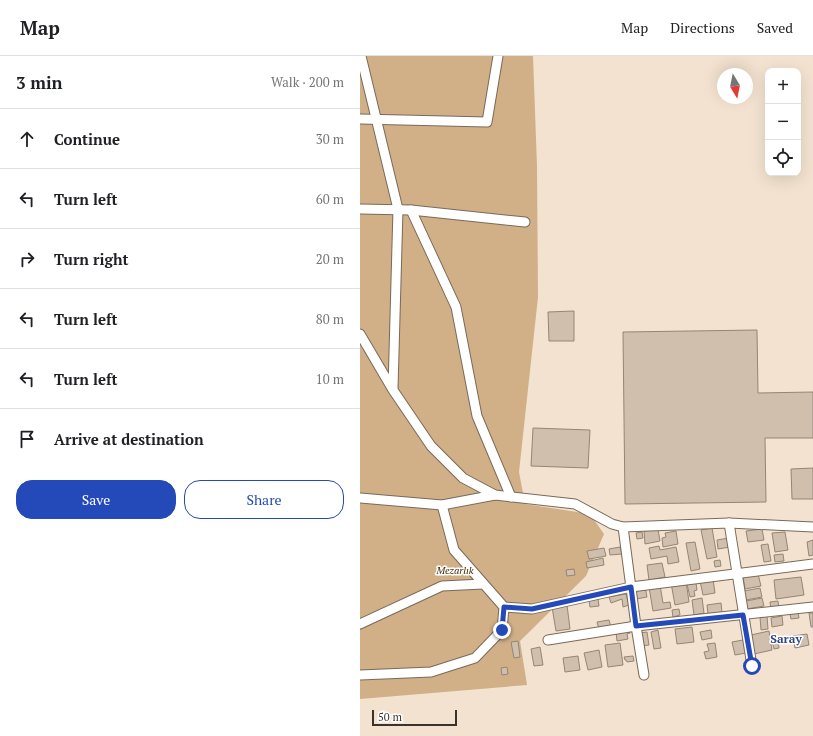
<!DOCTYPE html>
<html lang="en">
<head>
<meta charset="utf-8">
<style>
	:root { --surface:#fff; --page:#f2f2f2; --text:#202124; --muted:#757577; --line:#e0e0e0; --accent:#2449b8 }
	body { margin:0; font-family:"PT Serif",serif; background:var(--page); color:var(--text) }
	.controls { position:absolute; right:12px; top:12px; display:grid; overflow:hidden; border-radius:8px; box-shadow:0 4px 16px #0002 }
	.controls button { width:36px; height:36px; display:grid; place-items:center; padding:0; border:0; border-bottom:1px solid var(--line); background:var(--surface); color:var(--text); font:20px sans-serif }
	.compass { position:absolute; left:357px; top:12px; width:36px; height:36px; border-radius:50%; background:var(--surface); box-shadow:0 4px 16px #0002; rotate:170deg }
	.scale { position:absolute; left:12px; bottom:10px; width:85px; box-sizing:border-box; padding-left:4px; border:2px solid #3a332c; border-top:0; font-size:11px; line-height:14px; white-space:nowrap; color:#3a332c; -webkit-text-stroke:3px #fff; paint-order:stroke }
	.stop { position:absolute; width:12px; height:12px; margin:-9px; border:3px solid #2449b8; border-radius:50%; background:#fff }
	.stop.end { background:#2449b8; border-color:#fff; box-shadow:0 1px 4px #0008 }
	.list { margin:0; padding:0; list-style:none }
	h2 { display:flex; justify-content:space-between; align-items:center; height:52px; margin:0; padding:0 16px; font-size:17px }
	h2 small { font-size:13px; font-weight:400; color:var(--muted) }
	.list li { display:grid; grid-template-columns:26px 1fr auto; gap:12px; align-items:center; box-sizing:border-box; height:60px; padding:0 16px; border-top:1px solid var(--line) }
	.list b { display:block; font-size:15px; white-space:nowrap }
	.list em { font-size:13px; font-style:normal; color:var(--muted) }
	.actions { display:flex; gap:8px; padding:12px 16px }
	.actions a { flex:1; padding:9px 0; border:1px solid var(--accent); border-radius:16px; text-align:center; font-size:14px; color:var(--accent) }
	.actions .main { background:var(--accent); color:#fff }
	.icon { flex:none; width:22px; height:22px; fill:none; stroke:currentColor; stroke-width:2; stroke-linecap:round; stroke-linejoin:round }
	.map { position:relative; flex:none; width:453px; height:680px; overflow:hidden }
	header { display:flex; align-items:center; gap:24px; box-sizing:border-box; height:56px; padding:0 20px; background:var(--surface); border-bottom:1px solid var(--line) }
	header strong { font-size:19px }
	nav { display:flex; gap:22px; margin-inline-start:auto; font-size:14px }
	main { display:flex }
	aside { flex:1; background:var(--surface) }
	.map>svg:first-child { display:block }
</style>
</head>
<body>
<header>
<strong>Map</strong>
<nav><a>Map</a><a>Directions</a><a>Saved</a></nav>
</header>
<main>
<aside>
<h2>3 min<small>Walk · 200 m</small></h2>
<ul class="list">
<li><svg class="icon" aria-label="ahead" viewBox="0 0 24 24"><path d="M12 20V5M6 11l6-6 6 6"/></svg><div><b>Continue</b></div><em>30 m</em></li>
<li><svg class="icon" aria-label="left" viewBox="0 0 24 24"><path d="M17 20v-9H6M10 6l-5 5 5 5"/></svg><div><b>Turn left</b></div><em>60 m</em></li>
<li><svg class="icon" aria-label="right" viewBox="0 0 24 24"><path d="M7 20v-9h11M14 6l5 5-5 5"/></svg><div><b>Turn right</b></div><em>20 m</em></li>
<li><svg class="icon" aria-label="left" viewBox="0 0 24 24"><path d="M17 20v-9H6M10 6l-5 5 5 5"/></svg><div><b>Turn left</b></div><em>80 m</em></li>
<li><svg class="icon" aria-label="left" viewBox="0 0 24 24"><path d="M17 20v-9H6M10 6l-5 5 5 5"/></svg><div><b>Turn left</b></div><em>10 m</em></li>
<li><svg class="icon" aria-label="arrive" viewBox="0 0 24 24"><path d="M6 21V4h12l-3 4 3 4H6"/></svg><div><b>Arrive at destination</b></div></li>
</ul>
<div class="actions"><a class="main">Save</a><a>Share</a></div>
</aside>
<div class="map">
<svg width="453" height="680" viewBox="0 0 453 680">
	<rect width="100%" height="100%" fill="#f3e2cf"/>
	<polygon fill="#d1af87" points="0,0 173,0 177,110 178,241 159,416 165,448 230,458 244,478 226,520 160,585 167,629 0,643"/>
	<g fill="#d0bfad" stroke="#958574">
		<polygon points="214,255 214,285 189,285 188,256"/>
		<polygon points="397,274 398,337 453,336 453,382 405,382 406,446 265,448 263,276"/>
		<polygon points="173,372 230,374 228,412 171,410"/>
		<polygon points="453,412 453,443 432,443 431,413"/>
		<polygon points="352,472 357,501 347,503 341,474"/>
		<polygon points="298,473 300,485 285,488 284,475"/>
		<polygon points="402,473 404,484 388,486 386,475"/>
		<polygon points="316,475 318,488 303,491 302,482 306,481 305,477"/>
		<polygon points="282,476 283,482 277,483 276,477"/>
		<polygon points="425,476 428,494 415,496 412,477"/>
		<polygon points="369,482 370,491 358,493 357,484"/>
		<polygon points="453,484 453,499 449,500 447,486"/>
		<polygon points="335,486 340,513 331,515 326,487"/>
		<polygon points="408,488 411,505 404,506 401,489"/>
		<polygon points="299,490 300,494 316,491 319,506 308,508 307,500 291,503 289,492"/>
		<polygon points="260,491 262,498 250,499 249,493"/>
		<polygon points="244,492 246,500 229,503 227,495"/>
		<polygon points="423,498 424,505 415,506 414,499"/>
		<polygon points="243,502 244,509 227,512 226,506"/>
		<polygon points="360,504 361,510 355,511 354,505"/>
		<polygon points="302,507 305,521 289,524 287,509"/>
		<polygon points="214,513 215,519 207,520 206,514"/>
		<polygon points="398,518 401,530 385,533 383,520"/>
		<polygon points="441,521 444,539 416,543 414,524"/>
		<polygon points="353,523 355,537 343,539 340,525"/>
		<polygon points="326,525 329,546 315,549 311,527"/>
		<polygon points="336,527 337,534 334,535 335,540 330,541 327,528"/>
		<polygon points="300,529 303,547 310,546 311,552 293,555 289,531"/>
		<polygon points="285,530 287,541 276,543 274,532"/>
		<polygon points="400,532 402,541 386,544 384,535"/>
		<polygon points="266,538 269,549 263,551 262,543 251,547 249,541"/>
		<polygon points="342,542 344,557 334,559 332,544"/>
		<polygon points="402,542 404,550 387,553 386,545"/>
		<polygon points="238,543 239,550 230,551 229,545"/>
		<polygon points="418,545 419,553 411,554 410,546"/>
		<polygon points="361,547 362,556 348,558 347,549"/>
		<polygon points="207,549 210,573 196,575 192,551"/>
		<polygon points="319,553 320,559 313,561 312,554"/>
		<polygon points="438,556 439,562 431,563 430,558"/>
		<polygon points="449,557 453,557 453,571 451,571"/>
		<polygon points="407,560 408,573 401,574 400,561"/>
		<polygon points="422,560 423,569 412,571 411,562"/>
		<polygon points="249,564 251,571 239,573 237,566"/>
		<polygon points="332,571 334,586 317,588 315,573"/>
		<polygon points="269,574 270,577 267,578 268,583 257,585 256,576"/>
		<polygon points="298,574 301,592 294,593 291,576"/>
		<polygon points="351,574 352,582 342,584 340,576"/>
		<polygon points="409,575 412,594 394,598 391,579"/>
		<polygon points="287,576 289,589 281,590 279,577"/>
		<polygon points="447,578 449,589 435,592 433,580"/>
		<polygon points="383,584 386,597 375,599 372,586"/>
		<polygon points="418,584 419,592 414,593 412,585"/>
		<polygon points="158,585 160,601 154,602 151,586"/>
		<polygon points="260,587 263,609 248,611 245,589"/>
		<polygon points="355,587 357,601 346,603 344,596 349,595 347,588"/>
		<polygon points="180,591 183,609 174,610 171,593"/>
		<polygon points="239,594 242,611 228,614 224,597"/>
		<polygon points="218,600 220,614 205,616 203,602"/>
		<polygon points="273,600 274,605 267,606 266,604 265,604 264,601"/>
		<polygon points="147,611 148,618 142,619 141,612"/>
	</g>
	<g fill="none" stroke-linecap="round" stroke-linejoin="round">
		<defs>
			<g id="street">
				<polyline points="1,0 38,153 33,333"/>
				<polyline points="0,63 127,66 138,0"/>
				<polyline points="0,153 51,154 165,166"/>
				<polyline points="51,154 96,251 117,360 151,441"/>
				<polyline points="0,278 33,334 71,390 103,422 135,439 215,448 252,468 263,471 369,467 453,471"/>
				<polyline points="0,442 82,449 135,439"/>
				<polyline points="369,467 392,610"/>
				<polyline points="263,471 276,570 284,619"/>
				<polyline points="144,551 172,553 271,531 453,508"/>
				<polyline points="0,568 82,530 123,528"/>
				<polyline points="188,584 276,570 453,551"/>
				<polyline points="0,619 71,616 115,602 142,574 144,551 94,494 82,449"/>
			</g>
		</defs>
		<use href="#street" stroke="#796a59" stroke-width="11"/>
		<use href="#street" stroke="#fff" stroke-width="9"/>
	</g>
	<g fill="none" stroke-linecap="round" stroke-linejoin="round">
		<polyline stroke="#2449b8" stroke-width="5" points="142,574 144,551 172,553 271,531 276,570 383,559 392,610"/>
	</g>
	<g text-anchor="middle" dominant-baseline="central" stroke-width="3" stroke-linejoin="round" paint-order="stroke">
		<g font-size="10" font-style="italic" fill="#432a07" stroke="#fff">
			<text x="95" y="514">Mezarlık</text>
		</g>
		<g font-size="12" font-weight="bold" fill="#314982" stroke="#fff">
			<text x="426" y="582">Saray</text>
		</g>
	</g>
</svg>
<div class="controls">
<button>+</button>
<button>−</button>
<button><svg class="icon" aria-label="locate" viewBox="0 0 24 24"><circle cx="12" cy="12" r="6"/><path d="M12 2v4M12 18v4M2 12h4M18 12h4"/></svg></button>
</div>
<svg class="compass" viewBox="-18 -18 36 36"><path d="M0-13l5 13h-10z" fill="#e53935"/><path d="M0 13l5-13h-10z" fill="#757577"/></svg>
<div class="scale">50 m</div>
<div class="stop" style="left:392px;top:610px"></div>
<div class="stop end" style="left:142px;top:574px"></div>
</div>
</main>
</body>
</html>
